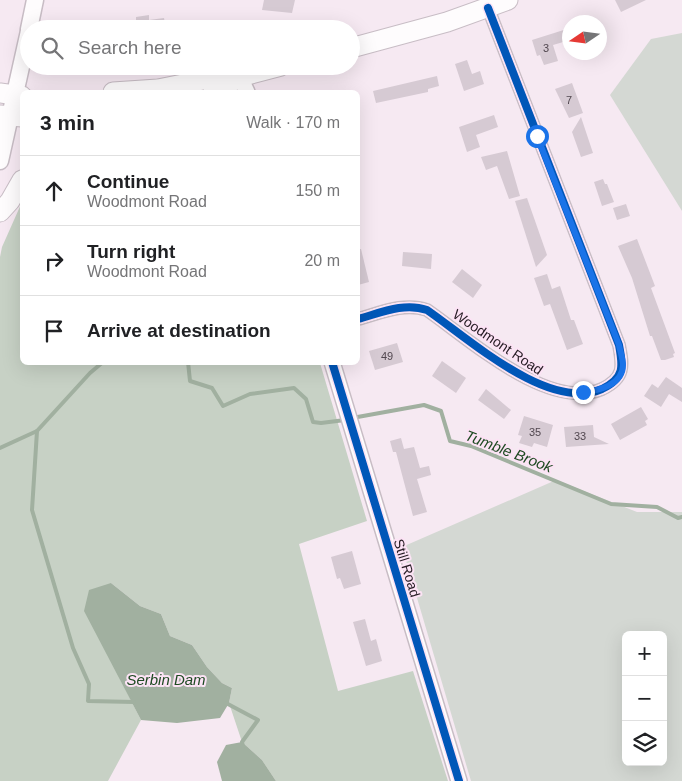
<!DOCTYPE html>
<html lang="en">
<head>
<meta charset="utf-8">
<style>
	:root { --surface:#fff; --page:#f2f2f2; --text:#202124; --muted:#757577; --line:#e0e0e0 }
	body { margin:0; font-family:Helvetica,sans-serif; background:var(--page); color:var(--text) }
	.controls { position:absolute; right:15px; bottom:15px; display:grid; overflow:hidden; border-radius:8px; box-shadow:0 5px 20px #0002 }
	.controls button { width:45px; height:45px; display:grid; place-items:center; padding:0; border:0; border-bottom:1px solid var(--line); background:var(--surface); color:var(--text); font:25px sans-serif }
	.compass { position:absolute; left:562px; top:15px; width:45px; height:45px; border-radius:50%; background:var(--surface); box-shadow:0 5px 20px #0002; rotate:257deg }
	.stop { position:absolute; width:15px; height:15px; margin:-11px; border:4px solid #1a73e8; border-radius:50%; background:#fff }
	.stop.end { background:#1a73e8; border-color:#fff; box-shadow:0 1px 5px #0008 }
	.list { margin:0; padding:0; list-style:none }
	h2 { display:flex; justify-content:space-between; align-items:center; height:65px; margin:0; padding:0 20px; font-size:21px }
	h2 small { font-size:16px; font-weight:400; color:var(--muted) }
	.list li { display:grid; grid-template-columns:32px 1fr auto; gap:15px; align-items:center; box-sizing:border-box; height:70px; padding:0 20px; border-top:1px solid var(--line) }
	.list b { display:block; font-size:19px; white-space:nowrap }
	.list p { margin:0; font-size:16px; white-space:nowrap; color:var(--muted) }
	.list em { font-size:16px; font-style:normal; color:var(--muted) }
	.icon { flex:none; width:28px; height:28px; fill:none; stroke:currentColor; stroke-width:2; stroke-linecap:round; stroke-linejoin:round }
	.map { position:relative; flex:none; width:682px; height:781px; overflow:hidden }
	.search { position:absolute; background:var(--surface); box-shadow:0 5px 20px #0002; left:20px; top:20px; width:340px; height:55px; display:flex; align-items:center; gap:12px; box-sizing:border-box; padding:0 18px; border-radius:28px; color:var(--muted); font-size:19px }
	.panel { position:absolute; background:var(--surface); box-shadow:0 5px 20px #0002; left:20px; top:90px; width:340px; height:275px; border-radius:8px }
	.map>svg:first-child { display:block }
</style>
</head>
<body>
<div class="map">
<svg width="682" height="781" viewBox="0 0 682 781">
	<rect width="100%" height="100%" fill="#f6e9f2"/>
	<g fill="#d4d8d3" fill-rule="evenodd">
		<polygon points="682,33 682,211 610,95 651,39"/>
		<path d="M556,480L637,512H682V781H471L402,547ZM626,635H663V762H626Z"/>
	</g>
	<polygon fill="#c7d1c5" points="22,202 22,362 320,363 367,521 299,544 338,691 413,671 448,781 276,781 262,760 242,742 229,703 232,688 222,683 207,667 192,645 170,636 161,614 140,606 111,583 120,679 141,720 108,781 0,781 0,257 2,247"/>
	<g fill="#a1b0a0">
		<polygon points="111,583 140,606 161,614 170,636 192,645 207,667 222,683 232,688 229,703 220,718 177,723 141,720 84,611 89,590"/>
		<polygon points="242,742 262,760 276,781 222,781 217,762 226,745"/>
	</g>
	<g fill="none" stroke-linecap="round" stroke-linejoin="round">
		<g stroke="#a1b0a0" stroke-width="4">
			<polyline points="188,362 190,381 212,388 223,406 250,394 294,388 306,399 313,422 321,423 345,420"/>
			<polyline points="352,418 424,405 441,411 450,441 471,446 611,504 657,507 678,518 682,517"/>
			<polyline points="37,431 32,510 73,648 89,684 88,701 134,702"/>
			<polyline points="0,448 37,431 90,373 103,362"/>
			<polyline points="226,703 258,720 242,742 243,747"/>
		</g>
	</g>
	<g fill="#d6cad3">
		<polygon points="264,0 295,0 292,13 262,10"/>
		<polygon points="615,0 646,0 621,12"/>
		<polygon points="149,15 149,20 164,18 166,29 125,29 124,23 136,21 136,17"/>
		<polygon points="570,28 570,40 553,45 558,61 544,65 540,55 537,56 532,40"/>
		<polygon points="467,60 472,74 480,71 484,84 464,91 455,64"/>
		<polygon points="437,76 439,86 428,89 428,92 376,103 373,91"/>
		<polygon points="572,83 583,113 569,118 555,89"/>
		<polygon points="494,115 498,127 476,135 480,147 467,152 459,127"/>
		<polygon points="581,117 593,153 581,157 572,132"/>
		<polygon points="507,151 520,196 509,199 497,166 486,170 481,157"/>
		<polygon points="603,179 605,184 607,184 614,202 602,206 594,182"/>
		<polygon points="527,198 547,255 536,267 515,201"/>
		<polygon points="626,204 630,216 617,220 613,208"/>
		<polygon points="637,239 655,286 651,288 675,353 673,354 674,357 665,360 661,360 652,336 650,336 632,278 618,246"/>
		<polygon points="358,249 361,249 369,282 358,285"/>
		<polygon points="403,252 432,254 431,269 402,266"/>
		<polygon points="462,269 482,285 473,298 452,282"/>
		<polygon points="547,274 552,289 560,286 571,320 574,320 583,344 567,350 550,304 544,306 534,278"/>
		<polygon points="397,343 403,362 375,370 369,351"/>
		<polygon points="442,361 466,378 456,393 432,376"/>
		<polygon points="666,377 682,388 682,402 669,394 661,407 644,396 652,384 658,388"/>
		<polygon points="486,389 511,410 504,419 478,400"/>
		<polygon points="641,407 648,419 645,421 647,425 620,440 611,424"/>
		<polygon points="524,416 553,425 547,447 534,443 532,447 519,443 522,436 518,435"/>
		<polygon points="593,425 594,437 609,444 566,447 564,427"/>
		<polygon points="401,438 404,449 414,447 420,468 429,466 431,475 417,479 427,512 413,516 396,452 393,452 390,441"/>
		<polygon points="352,551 361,584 344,589 340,578 337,579 331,557"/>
		<polygon points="365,619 371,641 376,639 382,661 366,666 353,622"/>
	</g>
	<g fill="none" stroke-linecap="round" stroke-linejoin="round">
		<defs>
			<path id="minor" d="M358,319C380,313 404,302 427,310C469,339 549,412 602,389C625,378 623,366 619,345L488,8"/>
			<g id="tertiary">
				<polyline points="240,77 247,92"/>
				<polyline points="332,362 459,781"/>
			</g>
			<g id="secondary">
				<polyline points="29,29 35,0"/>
				<polyline points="0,161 29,31"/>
			</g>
			<g id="primary">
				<polyline points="351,48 447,22 508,0"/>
				<polyline points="113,92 158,89 213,78 240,77 281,66"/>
				<polyline points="213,92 239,78"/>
				<polyline points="0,93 22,96"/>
				<polyline points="0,115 22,117"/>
				<polyline points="0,212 10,201 22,180"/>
			</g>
		</defs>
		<use href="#minor" stroke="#c8bdc5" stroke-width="14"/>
		<use href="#tertiary" stroke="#c8bdc5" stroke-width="18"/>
		<use href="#secondary" stroke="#c8bdc5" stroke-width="19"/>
		<use href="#primary" stroke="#c8bdc5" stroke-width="21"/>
		<use href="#minor" stroke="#fefcfd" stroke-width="11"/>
		<use href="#tertiary" stroke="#fefcfd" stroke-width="15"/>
		<use href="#secondary" stroke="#fefcfd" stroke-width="16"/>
		<use href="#primary" stroke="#fefcfd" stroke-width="19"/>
		<defs>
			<g id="cycleway">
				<path d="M358,319C380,313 404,302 427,310C469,339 549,412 602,389C625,378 623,366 619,345L488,8"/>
				<polyline points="332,362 459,781"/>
			</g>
		</defs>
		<use href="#cycleway" stroke="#fce3f5" stroke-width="11"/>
		<use href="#cycleway" stroke="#0057b8" stroke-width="8"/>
	</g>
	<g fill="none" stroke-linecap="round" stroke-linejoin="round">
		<path stroke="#1a73e8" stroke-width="6" d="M537,136L619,345C620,351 623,359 623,365C623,385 598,391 583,392"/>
	</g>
	<g text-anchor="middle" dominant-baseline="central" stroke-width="4" stroke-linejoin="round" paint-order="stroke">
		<g font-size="11" fill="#51474f">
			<text x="546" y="48">3</text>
			<text x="569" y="100">7</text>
			<text x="387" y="356">49</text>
			<text x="535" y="432">35</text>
			<text x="580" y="436">33</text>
		</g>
		<g font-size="14" fill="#251b23" stroke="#fce3f5">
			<text transform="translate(498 342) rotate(34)">Woodmont Road</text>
			<text transform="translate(407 568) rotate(73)">Still Road</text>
		</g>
		<g font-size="15" font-style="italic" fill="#1e4a22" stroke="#fce3f5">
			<text transform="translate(509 451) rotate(21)">Tumble Brook</text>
			<text x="166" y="679">Serbin Dam</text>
		</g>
	</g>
</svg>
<div class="controls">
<button>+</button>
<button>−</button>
<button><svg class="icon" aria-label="layers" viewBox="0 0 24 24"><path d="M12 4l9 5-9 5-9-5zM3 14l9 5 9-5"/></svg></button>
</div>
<svg class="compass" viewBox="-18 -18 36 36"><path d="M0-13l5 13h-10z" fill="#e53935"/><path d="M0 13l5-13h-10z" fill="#757577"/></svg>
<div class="stop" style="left:537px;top:136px"></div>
<div class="stop end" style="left:583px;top:392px"></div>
<div class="search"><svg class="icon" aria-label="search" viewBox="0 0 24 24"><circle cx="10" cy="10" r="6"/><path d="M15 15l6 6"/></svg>Search here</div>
<section class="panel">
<h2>3 min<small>Walk · 170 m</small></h2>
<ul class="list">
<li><svg class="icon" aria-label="ahead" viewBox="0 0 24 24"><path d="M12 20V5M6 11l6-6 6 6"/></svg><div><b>Continue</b><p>Woodmont Road</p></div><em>150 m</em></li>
<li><svg class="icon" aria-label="right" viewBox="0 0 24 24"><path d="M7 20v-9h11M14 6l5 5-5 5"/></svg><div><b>Turn right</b><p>Woodmont Road</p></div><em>20 m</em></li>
<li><svg class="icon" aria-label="arrive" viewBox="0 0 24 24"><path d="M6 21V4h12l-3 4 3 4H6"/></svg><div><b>Arrive at destination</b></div></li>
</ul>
</section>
</div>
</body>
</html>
